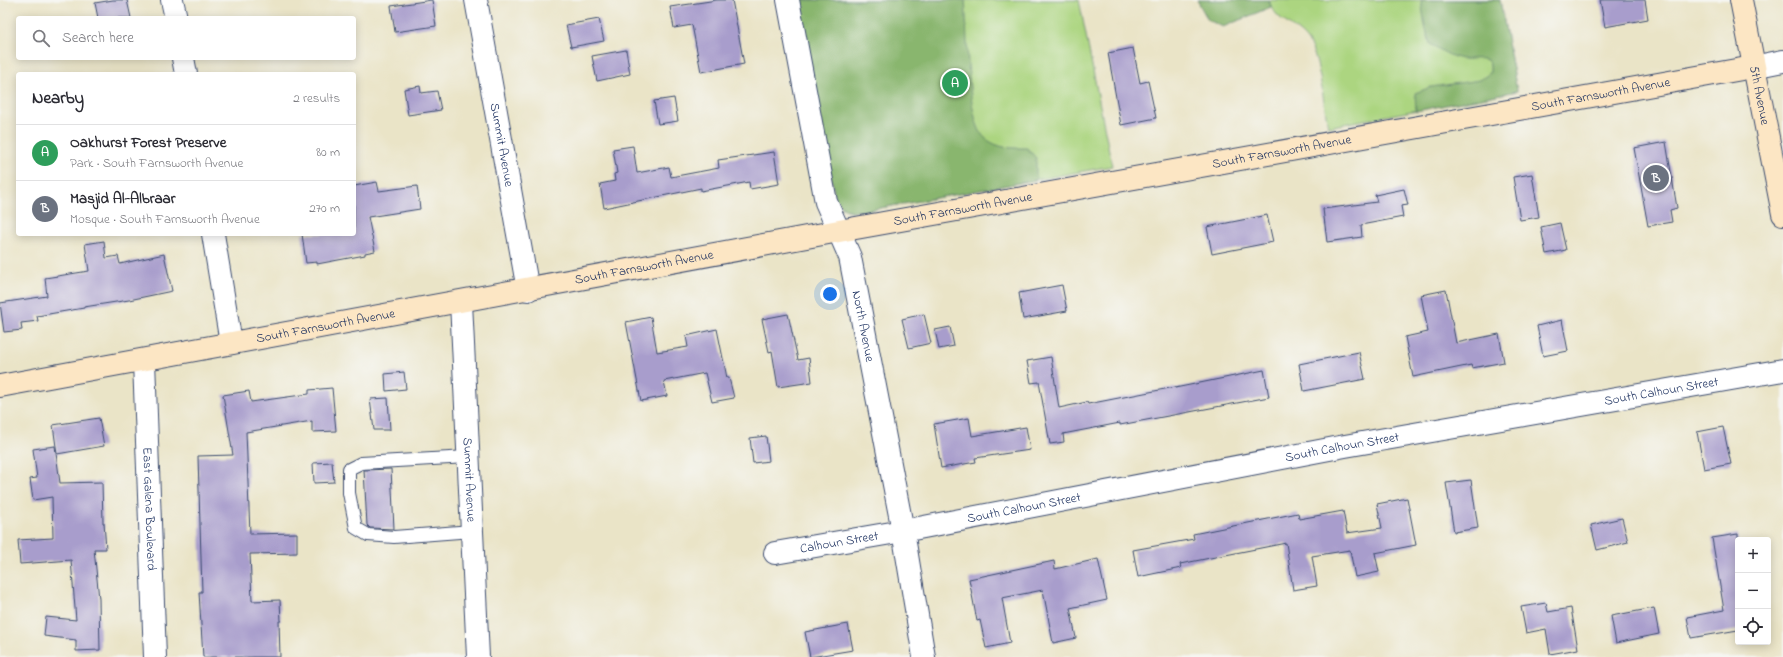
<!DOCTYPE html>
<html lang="en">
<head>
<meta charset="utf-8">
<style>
	:root { --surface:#fff; --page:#f2f2f3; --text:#2b2b33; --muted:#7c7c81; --line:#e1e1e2; --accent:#1a73e8 }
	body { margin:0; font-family:"Indie Flower",sans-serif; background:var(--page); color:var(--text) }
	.controls { position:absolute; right:12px; bottom:12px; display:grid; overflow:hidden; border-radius:4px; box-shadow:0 2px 10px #0003 }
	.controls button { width:36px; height:36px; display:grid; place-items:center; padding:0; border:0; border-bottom:1px solid var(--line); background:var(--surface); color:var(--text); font:20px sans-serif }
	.you { position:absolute; left:830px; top:294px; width:14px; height:14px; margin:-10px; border:3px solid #fff; border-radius:50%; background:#1a73e8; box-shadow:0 0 0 6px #1a73e833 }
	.badge { display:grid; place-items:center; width:26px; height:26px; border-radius:50%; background:var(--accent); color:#fff; font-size:13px; font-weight:700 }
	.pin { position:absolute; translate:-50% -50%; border:2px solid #fff; box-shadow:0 1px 4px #0006 }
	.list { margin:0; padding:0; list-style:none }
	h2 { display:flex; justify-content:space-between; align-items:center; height:52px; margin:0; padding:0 16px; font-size:17px }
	h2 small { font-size:13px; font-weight:400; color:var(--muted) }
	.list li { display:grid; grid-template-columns:26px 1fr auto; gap:12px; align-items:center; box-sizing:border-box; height:56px; padding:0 16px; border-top:1px solid var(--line) }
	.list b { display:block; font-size:15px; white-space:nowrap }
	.list p { margin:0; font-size:13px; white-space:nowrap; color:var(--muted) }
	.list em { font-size:13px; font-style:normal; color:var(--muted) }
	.icon { flex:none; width:22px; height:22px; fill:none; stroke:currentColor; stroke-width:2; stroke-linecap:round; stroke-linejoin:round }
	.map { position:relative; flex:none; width:1783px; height:657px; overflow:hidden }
	.search { position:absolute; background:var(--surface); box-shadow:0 2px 10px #0003; left:16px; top:16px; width:340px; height:44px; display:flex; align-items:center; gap:10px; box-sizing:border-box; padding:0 14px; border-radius:4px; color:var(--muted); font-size:15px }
	.panel { position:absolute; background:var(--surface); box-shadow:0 2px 10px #0003; left:16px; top:72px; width:340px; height:164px; border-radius:4px }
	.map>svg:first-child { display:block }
</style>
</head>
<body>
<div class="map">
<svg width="1783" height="657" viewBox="0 0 1783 657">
	<rect width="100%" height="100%" fill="#f6f6f2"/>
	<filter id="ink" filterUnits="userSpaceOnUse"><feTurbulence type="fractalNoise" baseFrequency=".025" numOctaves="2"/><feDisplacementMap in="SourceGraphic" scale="8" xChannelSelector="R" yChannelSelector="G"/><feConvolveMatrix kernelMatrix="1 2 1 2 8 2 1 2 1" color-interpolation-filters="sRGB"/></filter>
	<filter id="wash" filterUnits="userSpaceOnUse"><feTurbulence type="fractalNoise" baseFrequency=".012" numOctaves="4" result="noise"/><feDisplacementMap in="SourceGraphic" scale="16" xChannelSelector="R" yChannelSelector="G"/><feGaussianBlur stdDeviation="0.9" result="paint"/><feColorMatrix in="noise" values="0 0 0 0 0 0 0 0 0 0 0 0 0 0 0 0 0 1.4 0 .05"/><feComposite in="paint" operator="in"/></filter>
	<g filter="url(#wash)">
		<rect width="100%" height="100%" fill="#eae4c7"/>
		<g fill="#acd580" stroke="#64826f">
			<polygon points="798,0 1079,0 1112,166 864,211 852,212 842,208"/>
			<path d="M1269,0H1500L1517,91L1328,127C1324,106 1320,62 1310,45C1300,26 1274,22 1269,0Z"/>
		</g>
		<g fill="#89b66e" stroke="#527266">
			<path d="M798,0H965C968,28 965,123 986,139C1000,149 1010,148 1027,148L1036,158V180L864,211C850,212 844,210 835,198Z"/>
			<polygon points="1197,0 1269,0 1271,7 1223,27 1208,20"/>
			<path d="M1421,0H1500L1517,91L1416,111L1415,93L1431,87L1480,80L1490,73V65L1487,60C1478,57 1470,60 1462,59C1450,57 1441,50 1430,44L1425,26Z"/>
		</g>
		<g id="blocks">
			<g fill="#a89dcc">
				<polygon points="113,0 127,0 131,18 98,18 95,3"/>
				<polygon points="432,0 436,26 395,32 391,6"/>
				<polygon points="717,0 732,0 744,64 701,72 692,25 674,28 670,7"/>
				<polygon points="1600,0 1645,0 1648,19 1605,27"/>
				<polygon points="599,19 604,41 571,47 566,25"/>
				<polygon points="1133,48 1140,83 1148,81 1156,118 1121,125 1108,53"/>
				<polygon points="626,50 630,74 597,81 592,56"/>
				<polygon points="420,86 421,93 437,91 441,110 408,115 404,89"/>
				<polygon points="674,98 678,121 658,124 654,101"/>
				<polygon points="1666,142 1677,208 1670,210 1672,222 1648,226 1634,148"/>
				<polygon points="633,146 637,173 669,167 671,177 719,168 718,160 774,152 779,184 750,189 749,182 701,191 701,188 604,208 600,184 615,181 614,174 617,173 613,149"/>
				<polygon points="1532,174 1539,217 1520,220 1513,177"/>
				<polygon points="377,182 379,191 417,186 420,209 368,217 375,251 365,253 365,255 317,264 317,262 306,263 302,234 354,234 354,186"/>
				<polygon points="1404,189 1408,205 1401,206 1403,217 1361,225 1362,237 1327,242 1323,209 1377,202 1375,195"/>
				<polygon points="1267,215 1273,242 1212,254 1207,227"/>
				<polygon points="1560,223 1566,250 1546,254 1541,227"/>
				<polygon points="104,241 106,258 118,256 120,264 164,254 172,291 129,300 84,307 84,308 37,316 38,321 21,323 22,330 4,332 0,303 47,296 45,278 89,271 85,244"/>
				<polygon points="1062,285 1067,311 1023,319 1019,293"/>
				<polygon points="1446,290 1456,343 1499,334 1504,362 1472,368 1471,365 1413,377 1405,337 1428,332 1421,295"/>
				<polygon points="788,314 798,360 809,358 812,382 778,387 772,351 769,352 762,319"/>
				<polygon points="924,314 931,343 909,348 902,319"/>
				<polygon points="651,317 657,352 688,347 686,336 717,329 727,378 729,378 734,398 712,402 705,373 664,381 667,396 641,401 626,322"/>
				<polygon points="1562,320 1568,351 1543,356 1537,326"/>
				<polygon points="950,327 954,346 939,349 935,330"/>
				<polygon points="1359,352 1365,379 1304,391 1299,364"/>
				<polygon points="1051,357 1059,408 1087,402 1088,404 1175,387 1175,388 1264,370 1269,397 1120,425 1120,423 1063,434 1064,442 1050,444 1039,382 1031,383 1027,361"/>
				<polygon points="404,372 406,389 386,391 385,374"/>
				<polygon points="332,388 336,431 312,432 312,421 246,432 250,534 297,533 297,553 250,554 252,601 280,600 281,621 279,621 280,657 203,657 199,592 202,592 198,456 233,455 223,395 249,391 251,402 309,394 309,390"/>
				<polygon points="388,398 390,430 374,430 370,399"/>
				<polygon points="99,418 104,446 57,454 53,425"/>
				<polygon points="969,418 972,436 1026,427 1030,450 975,458 976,462 941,468 934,424"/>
				<polygon points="1723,427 1731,464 1704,469 1697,432"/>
				<polygon points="766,436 769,461 753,463 750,438"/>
				<polygon points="55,446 60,483 102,482 103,523 104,523 106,549 94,549 99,599 100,650 76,651 76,640 44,636 46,617 76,620 71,560 20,564 18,540 53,538 52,497 33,500 30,479 37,478 33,449"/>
				<polygon points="332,462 334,482 314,483 313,463"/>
				<polygon points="391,469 394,529 370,528 367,525 364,470"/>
				<polygon points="1471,480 1478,528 1454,532 1446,483"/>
				<polygon points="1407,498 1416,545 1375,553 1379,572 1355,577 1350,550 1312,556 1317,586 1293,590 1286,543 1180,564 1181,568 1138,577 1133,550 1194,539 1193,534 1298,513 1299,519 1343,511 1347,533 1382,528 1377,504"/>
				<polygon points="1622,518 1628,542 1597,550 1591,525"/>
				<polygon points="1738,534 1738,630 1691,638 1687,617 1724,610 1712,538"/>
				<polygon points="1098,559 1107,600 1070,608 1076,638 1053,643 1043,590 1002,598 1010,643 986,648 980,620 977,621 969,579 1054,561 1055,569"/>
				<polygon points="1546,603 1548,612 1571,608 1578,649 1550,654 1546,629 1526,633 1521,607"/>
				<polygon points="1654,608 1659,634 1616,643 1611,616"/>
				<polygon points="848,624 853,650 810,657 805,632"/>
			</g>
		</g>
	</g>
	<g filter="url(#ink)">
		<use href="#blocks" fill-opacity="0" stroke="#3a4a6e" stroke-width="1"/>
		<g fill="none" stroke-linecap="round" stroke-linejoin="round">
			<defs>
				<polyline id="lane" points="468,457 361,463 349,469 349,493 356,528 368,535 394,537 472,531"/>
				<g id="street">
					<polyline points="172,0 176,18"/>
					<path id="s1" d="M476,0L528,290"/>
					<path id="s2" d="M788,0L826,202L850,257L903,531L924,657"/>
					<polyline points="183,58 186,74"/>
					<polyline points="1753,67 1783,61"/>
					<polyline points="213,234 231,343"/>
					<path id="s3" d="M461,302L478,657"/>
					<path id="s4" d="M144,361L155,657"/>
					<path id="s5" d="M775,553L903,531L1345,446L1783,370"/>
				</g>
				<g id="secondary">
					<path id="s6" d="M1741,0L1783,214"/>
					<path id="s7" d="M0,386L839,231L1753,67"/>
				</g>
			</defs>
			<use href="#lane" stroke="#3a4a6e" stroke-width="14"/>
			<use href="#street" stroke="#3a4a6e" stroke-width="24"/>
			<use href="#secondary" stroke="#3a4a6e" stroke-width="24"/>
			<use href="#lane" stroke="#fff" stroke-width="12"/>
			<use href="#street" stroke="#fff" stroke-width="22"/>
			<use href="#secondary" stroke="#fce6c4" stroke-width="22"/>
		</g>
	</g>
	<g text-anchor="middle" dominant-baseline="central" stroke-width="3" stroke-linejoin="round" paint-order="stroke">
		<g font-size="13" fill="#1b2f5e" stroke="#f6f6f2">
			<text stroke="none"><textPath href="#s7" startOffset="1627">South Farnsworth Avenue</textPath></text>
			<text stroke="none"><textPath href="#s6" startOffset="97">5th Avenue</textPath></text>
			<text stroke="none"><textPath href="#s1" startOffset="147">Summit Avenue</textPath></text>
			<text stroke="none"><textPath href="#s7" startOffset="1303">South Farnsworth Avenue</textPath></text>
			<text stroke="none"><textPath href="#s7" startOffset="979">South Farnsworth Avenue</textPath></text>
			<text stroke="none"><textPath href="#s7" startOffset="655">South Farnsworth Avenue</textPath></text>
			<text stroke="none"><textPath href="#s7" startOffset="331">South Farnsworth Avenue</textPath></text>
			<text stroke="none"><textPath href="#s2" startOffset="336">North Avenue</textPath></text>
			<text stroke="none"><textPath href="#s5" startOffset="901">South Calhoun Street</textPath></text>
			<text stroke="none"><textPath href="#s5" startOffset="577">South Calhoun Street</textPath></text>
			<text stroke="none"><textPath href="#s3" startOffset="178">Summit Avenue</textPath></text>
			<text stroke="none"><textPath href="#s5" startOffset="253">South Calhoun Street</textPath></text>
			<text stroke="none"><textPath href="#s4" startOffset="148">East Galena Boulevard</textPath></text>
			<text stroke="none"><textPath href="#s5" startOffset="65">Calhoun Street</textPath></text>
		</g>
	</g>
</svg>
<div class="controls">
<button>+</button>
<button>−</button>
<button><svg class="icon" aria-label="locate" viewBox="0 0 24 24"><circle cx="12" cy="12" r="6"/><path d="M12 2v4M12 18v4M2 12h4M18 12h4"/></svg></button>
</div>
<div class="you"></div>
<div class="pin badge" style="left:955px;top:83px;background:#2e9e5b">A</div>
<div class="pin badge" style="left:1656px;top:178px;background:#6b7280">B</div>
<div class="search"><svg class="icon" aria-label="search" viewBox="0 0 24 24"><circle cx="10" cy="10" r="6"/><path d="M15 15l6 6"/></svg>Search here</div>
<section class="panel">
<h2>Nearby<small>2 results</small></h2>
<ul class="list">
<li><span class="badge" style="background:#2e9e5b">A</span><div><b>Oakhurst Forest Preserve</b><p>Park · South Farnsworth Avenue</p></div><em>80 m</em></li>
<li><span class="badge" style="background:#6b7280">B</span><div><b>Masjid Al-Albraar</b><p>Mosque · South Farnsworth Avenue</p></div><em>270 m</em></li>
</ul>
</section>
</div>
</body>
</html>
